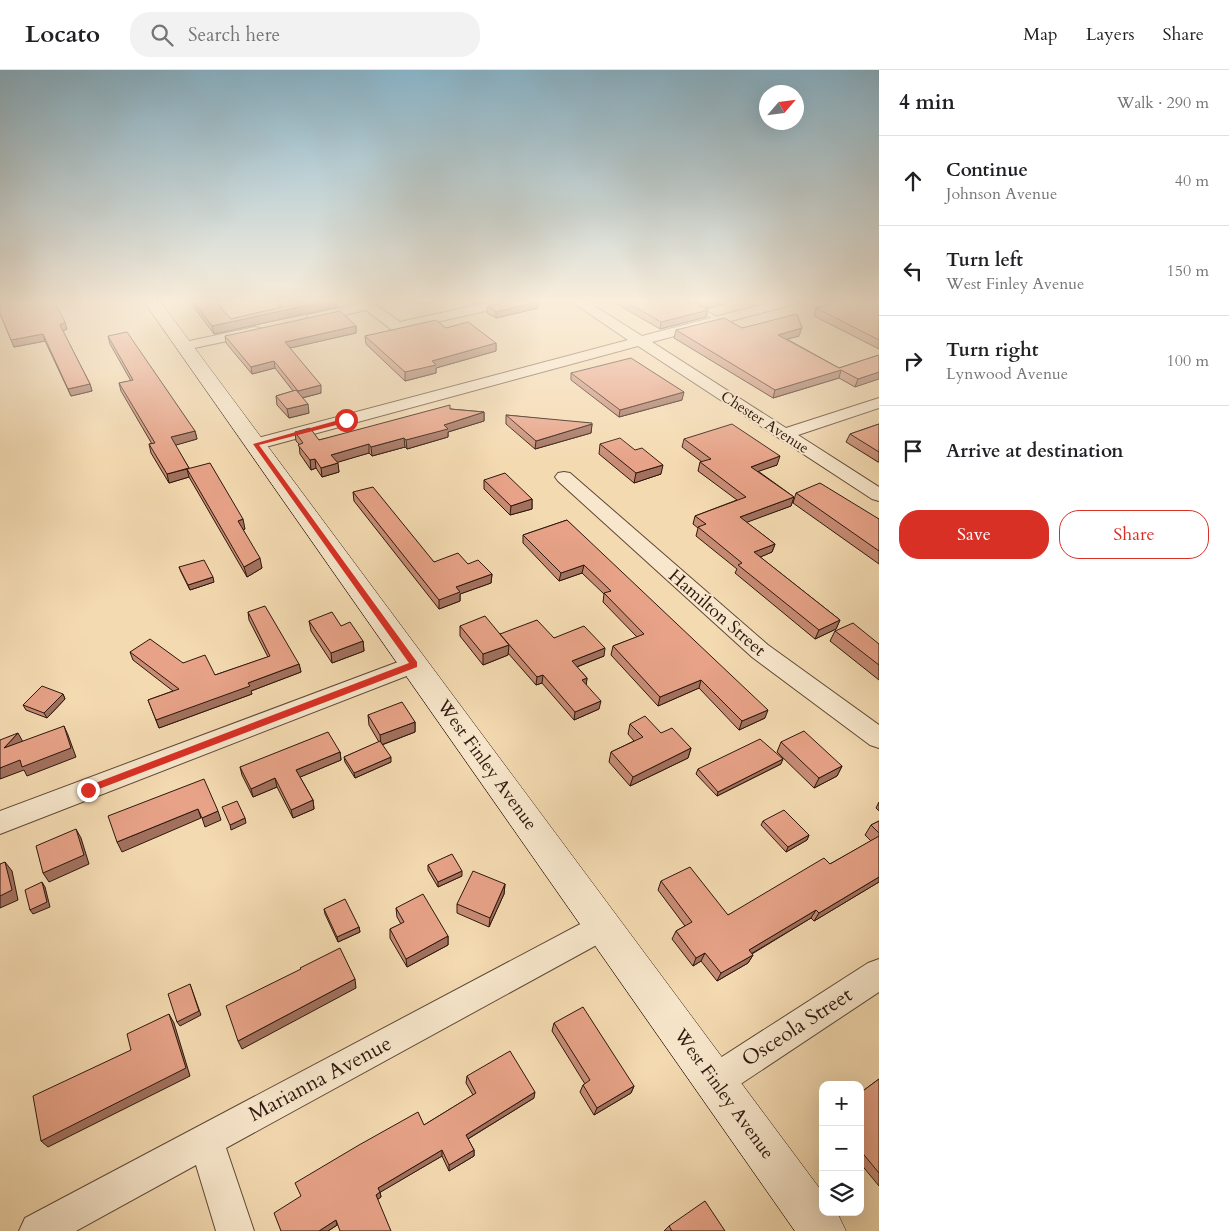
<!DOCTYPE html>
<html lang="en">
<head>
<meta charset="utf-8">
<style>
	:root { --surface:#fff; --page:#f2f2f2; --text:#202124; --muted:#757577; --line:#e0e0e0; --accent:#d93025 }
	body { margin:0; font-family:Cardo,serif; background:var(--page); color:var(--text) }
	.controls { position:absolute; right:15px; bottom:15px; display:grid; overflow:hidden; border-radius:10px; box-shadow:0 5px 20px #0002 }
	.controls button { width:45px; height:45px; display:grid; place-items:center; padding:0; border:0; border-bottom:1px solid var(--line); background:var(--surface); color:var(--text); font:25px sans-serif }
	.compass { position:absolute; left:759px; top:15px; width:45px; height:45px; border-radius:50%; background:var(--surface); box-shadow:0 5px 20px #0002; rotate:62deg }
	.stop { position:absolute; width:15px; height:15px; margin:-11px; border:4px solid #d93025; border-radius:50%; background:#fff }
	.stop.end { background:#d93025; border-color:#fff; box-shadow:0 1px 5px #0008 }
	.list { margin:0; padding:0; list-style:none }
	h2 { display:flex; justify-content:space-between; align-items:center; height:65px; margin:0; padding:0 20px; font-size:21px }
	h2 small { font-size:16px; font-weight:400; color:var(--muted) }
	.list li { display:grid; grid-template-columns:32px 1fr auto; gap:15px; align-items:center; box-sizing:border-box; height:90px; padding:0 20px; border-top:1px solid var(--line) }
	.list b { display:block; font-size:19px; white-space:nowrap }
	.list p { margin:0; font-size:16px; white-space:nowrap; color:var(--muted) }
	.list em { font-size:16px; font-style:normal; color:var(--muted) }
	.actions { display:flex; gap:10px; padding:15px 20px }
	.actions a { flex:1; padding:11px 0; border:1px solid var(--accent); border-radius:20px; text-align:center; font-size:18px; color:var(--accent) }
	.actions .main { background:var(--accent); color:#fff }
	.icon { flex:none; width:28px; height:28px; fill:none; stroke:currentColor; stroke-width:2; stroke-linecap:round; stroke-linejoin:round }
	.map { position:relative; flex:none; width:879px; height:1161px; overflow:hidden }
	header { display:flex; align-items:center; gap:30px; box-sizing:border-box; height:70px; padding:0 25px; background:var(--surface); border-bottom:1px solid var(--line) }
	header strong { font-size:24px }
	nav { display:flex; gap:28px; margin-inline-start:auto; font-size:18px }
	.search { width:350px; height:45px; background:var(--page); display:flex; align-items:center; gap:12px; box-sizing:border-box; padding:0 18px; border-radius:20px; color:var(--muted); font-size:19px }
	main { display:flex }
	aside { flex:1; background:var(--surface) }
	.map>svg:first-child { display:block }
</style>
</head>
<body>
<header>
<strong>Locato</strong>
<div class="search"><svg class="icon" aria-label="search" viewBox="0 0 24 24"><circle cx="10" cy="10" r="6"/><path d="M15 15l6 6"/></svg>Search here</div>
<nav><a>Map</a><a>Layers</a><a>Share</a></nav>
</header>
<main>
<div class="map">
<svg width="879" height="1161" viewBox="0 0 879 1161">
	<rect width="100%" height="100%" fill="#f4dab1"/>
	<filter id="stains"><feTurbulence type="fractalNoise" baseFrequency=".004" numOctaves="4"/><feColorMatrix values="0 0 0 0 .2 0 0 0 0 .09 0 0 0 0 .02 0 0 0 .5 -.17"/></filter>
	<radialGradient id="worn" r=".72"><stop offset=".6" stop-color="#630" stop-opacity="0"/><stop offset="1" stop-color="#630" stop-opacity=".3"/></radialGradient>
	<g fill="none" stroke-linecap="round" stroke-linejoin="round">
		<defs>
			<polygon id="service" points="680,230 688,230 722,250 717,251"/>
			<g id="minor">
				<polygon points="354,230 369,230 400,252 500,230 524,230 517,234 397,261 392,260 366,240 313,252 306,248 308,245 358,234"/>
				<polygon points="569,230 585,230 642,266 779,230 801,230 799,233 652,272 786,358 879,328 879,338 798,365 879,417 879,431 872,429 638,276 262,378 250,378 247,374 250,370 628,270"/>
				<polygon points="255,257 260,258 262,261 260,264 185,280 178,276 180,273"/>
				<polygon points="564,402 570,403 768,575 879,655 879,678 870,675 752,587 558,411 555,407 558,403"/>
				<polygon points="414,586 422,588 425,594 422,600 0,764 0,741"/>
				<polygon points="603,842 613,846 618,856 613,866 226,1078 254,1161 216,1161 196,1095 76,1161 19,1161 25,1148"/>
				<polygon points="879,889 879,922 727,1023 715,1028 703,1023 698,1011 703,999 868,893"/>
			</g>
			<polygon id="secondary" points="143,230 159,230 823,1123 823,1142 837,1142 846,1161 795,1161"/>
		</defs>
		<use href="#service" stroke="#5f4836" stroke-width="2"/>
		<use href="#minor" stroke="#5f4836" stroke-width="2"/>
		<use href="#secondary" stroke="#2d170d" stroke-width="1"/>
		<use href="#service" fill="#f8e7cc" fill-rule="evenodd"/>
		<use href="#minor" fill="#f8e7cc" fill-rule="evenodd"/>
		<use href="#secondary" fill="#f8e7cc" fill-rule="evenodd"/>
	</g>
	<g fill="#c78b74" stroke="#2d170d">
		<polygon points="189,230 214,230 231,249 278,238 277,233 337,237 214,264 190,232"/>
		<polygon points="470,230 492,230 475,234"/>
		<polygon points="610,230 690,230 708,240 706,247 660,259"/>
		<polygon points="691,230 739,230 707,239"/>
		<polygon points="879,230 879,279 814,246 816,238"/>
		<polygon points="488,236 538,238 496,248 487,243"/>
		<polygon points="0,244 67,259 63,261 90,314 92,321 71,326 45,271 14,277"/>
		<polygon points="356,256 356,263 290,278 321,323 302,328 309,343 289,348 277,335 276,326 293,321 275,298 252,304 226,273 225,266"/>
		<polygon points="446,258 496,273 496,281 436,298 436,303 405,311 366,274 365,266"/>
		<polygon points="742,258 799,266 787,269 839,298 879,285 855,317 839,308 773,328 674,268 676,260"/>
		<polygon points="108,266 195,361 197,369 175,375 189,398 245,459 243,460 262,498 247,507 189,407 169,413 151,383 149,374 152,374 121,321 119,313 131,311 110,274"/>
		<polygon points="571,303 682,330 619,347 571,310"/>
		<polygon points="450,339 484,342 484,351 448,362 448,367 407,379 405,377 372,386 369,383 337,392 339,402 322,407 316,398 311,400 300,384 299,374 296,371 295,362 319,370"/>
		<polygon points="506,345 592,354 591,363 535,379 506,354"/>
		<polygon points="879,354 879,392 878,392 846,372 850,364"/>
		<polygon points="684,369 777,395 758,401 794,427 791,436 746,452 775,474 772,482 760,487 840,550 836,559 815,569 735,503 737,499 696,466 698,458 693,454 695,446 737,430 698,401 700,392 702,392 682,377"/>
		<polygon points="600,374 661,404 634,413 599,384"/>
		<polygon points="484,410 532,429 532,439 510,445 484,419"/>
		<polygon points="353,422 434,492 468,494 492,504 491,513 460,524 460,531 439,539 354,431"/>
		<polygon points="796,423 879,449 879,494 793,433"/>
		<polygon points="567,450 765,648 739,660 699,618 658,636 611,585 613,576 637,567 603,532 604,524 582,503 559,511 523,473 523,465"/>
		<polygon points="179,497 214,512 190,520 181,502"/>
		<polygon points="248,542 299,594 301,602 251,621 252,624 159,658 148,630 173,621 133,590 130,582 183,593 215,605 268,587 249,550"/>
		<polygon points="309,551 341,556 363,571 364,581 332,593 311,561"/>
		<polygon points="460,556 500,564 554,568 604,586 577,597 587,608 586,615 599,639 574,650 542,613 536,615 508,583 508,585 483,595 460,566"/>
		<polygon points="835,561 879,574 879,610 830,571"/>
		<polygon points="63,624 65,629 47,648 26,640 23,635"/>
		<polygon points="368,645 415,652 415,662 382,675 391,692 355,708 345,692 344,687 379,672 369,655"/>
		<polygon points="630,654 691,678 688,688 630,716 609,692 611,682 634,671 628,664"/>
		<polygon points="781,672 842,696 837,706 814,718 777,682"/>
		<polygon points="340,682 341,690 300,707 313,730 314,739 293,748 277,717 253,727 242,705 240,697"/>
		<polygon points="781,694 717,726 696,704 698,699"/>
		<polygon points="879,732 879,741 876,738"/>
		<polygon points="763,751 809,765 807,770 786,782 761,755"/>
		<polygon points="879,751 879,812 814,851 811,848 752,884 753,885 748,893 717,911 701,891 693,896 672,869 676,861 685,856 658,820 661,811 728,845 830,794 871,771 865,765 871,755"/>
		<polygon points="428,795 462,806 438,817 428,800"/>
		<polygon points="505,814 504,824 489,857 457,843 457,834"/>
		<polygon points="396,838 448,866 448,875 407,897 390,868 390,859 401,854 397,847"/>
		<polygon points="324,839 359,857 360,862 338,872 325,844"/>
		<polygon points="554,953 634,1016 631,1023 594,1045 580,1022 583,1015 585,1014 552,961"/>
		<polygon points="467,1006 534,1028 468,1069 474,1080 474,1086 449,1101 442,1086 380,1122 381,1127 328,1161 281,1161 424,1055 473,1025 466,1013"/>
		<polygon points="879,1009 879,1116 860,1093 860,1023"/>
		<polygon points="669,1156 725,1161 664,1161"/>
	</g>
	<g fill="#a2715e" stroke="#2d170d">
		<polygon points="332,230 336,230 337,237 214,264 212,256"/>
		<polygon points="475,230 492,230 475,234"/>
		<polygon points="715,230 739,230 707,239 708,232"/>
		<polygon points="538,232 538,238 496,248 496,242"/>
		<polygon points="708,240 706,247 660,259 661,252"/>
		<polygon points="65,252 67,259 62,262 60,255"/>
		<polygon points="356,256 356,263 286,279 285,272"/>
		<polygon points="802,258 799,266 776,272 778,265"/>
		<polygon points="43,264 45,271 14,277 11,270"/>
		<polygon points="496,273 496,281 436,298 436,303 405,311 405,302 432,291"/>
		<polygon points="274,291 275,298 252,304 251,297"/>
		<polygon points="841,300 839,308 773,328 775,320"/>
		<polygon points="879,302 879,309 855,317 858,309"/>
		<polygon points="90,314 92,321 71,326 68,319"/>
		<polygon points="321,315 321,323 298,329 298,321"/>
		<polygon points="684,322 682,330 619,347 620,340"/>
		<polygon points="308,334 309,343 289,348 287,339"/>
		<polygon points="484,342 484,351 448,362 448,367 407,379 406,370 444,355"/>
		<polygon points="592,354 591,363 535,379 536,371"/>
		<polygon points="195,361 197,369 173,376 171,367"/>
		<polygon points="404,368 405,377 372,386 371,377"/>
		<polygon points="369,374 369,383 332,394 331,385"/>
		<polygon points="780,386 777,395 748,405 751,397"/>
		<polygon points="315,389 316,398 311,400 310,390"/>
		<polygon points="338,393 339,402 322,407 321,398"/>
		<polygon points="663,395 661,404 634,413 636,403"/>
		<polygon points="187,399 189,407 169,413 167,404"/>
		<polygon points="794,427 791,436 737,456 740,447"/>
		<polygon points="532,429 532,439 510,445 511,436"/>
		<polygon points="243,449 245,459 240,461 238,451"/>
		<polygon points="775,474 772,482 751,491 754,482"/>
		<polygon points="260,488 262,498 247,507 244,497"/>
		<polygon points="584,495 582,503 559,511 561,503"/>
		<polygon points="492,504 491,513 460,524 460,531 439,539 439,530 456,517"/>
		<polygon points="213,507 214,512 190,520 188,515"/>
		<polygon points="840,550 836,559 815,569 819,560"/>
		<polygon points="363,571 364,581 332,593 331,583"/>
		<polygon points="509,575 508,585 483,595 483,584"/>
		<polygon points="605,578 604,586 571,599 572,591"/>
		<polygon points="299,594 301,602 251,621 252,624 159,658 156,650 248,613"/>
		<polygon points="543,605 542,613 536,615 537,607"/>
		<polygon points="587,608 586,616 582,610"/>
		<polygon points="701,610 699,618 658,636 660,627"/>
		<polygon points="63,624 65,629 47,648 44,643"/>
		<polygon points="601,631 599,639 574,650 575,642"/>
		<polygon points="768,640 765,648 739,660 742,651"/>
		<polygon points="415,652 415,662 381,675 380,665"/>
		<polygon points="64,656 68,665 76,687 27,706 24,700 0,709 0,698"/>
		<polygon points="18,663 23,672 4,678"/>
		<polygon points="691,678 688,688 630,716 633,707"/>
		<polygon points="340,682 341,690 298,708 296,700"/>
		<polygon points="391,687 391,692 355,708 354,703"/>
		<polygon points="783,689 781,694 717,726 718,722"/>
		<polygon points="842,696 837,706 814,718 819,708"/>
		<polygon points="275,708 277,717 253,727 251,719"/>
		<polygon points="313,730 314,739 293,748 291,740"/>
		<polygon points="198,739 201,748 122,782 117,772"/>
		<polygon points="218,741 221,750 205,757 202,748"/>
		<polygon points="245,748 246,753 231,760 230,755"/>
		<polygon points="76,759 81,768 89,794 49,812 43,803"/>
		<polygon points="809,765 807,770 786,782 788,777"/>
		<polygon points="5,792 12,801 18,830 0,838 0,826"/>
		<polygon points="462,801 462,806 438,817 438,812"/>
		<polygon points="879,807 879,812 814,851 819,843"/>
		<polygon points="42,812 45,817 50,837 33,844 30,840"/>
		<polygon points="505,814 504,824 489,857 490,848"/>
		<polygon points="816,840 811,848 744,888 749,880"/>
		<polygon points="359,857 360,862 338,872 337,867"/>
		<polygon points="448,866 448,875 407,897 406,889"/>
		<polygon points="705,883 701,891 693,896 696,888"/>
		<polygon points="753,885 748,893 717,911 721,903"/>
		<polygon points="355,909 356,918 242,979 238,971"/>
		<polygon points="190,914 201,945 180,956 177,952"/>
		<polygon points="169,944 174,953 190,1006 48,1077 41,1071"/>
		<polygon points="634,1016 631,1023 594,1045 597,1038"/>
		<polygon points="535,1022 534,1028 466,1070 466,1065"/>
		<polygon points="442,1080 442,1086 379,1123 378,1118"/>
		<polygon points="474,1080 474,1086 449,1101 449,1095"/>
		<polygon points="380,1122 381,1127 377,1130 376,1125"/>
		<polygon points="336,1150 337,1155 328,1161 319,1161"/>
	</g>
	<g fill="#e7a287" stroke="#2d170d">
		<polygon points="0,230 54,230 65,252 60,255 90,314 68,319 43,264 11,270 0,243"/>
		<polygon points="192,230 214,230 231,249 282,237 277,233 291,230 332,230 212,256"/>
		<polygon points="516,230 536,230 538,232 496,242 488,236"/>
		<polygon points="623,230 690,230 708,240 661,252"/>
		<polygon points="705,230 715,230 708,232"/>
		<polygon points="847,230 879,230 879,270 816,238"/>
		<polygon points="340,241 356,256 285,272 321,315 298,321 274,291 251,297 225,266"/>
		<polygon points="797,244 802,258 778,265 839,298 879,285 879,302 858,309 841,300 775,320 676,260 724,248 742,258"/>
		<polygon points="436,250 446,258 468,252 496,273 432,291 436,295 405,302 365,266"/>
		<polygon points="127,262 195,361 171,367 189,398 167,404 149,374 155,373 119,313 133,310 108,266"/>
		<polygon points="631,288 684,322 620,340 571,303"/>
		<polygon points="296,320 308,334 287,339 276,326"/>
		<polygon points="450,335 450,339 484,342 444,355 448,359 406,370 404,368 371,377 369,374 331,385 338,393 321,398 315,389 310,390 298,375 303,373 295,362 310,358 319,370"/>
		<polygon points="506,345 592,353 592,354 536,371"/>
		<polygon points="732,354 780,386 751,397 794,427 740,447 775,474 754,482 840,550 819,560 738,495 742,493 698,457 706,454 695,446 746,427 700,392 711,389 684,369"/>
		<polygon points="879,354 879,382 850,364"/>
		<polygon points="620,368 635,380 642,378 663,395 636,403 600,374"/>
		<polygon points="210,393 243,449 238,451 260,488 244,497 187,399"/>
		<polygon points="505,403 532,429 511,436 484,410"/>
		<polygon points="820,413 879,449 879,481 796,423"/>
		<polygon points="373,417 434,492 458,483 468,494 478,490 492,504 456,517 460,522 439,530 353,422"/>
		<polygon points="567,450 768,640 742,651 701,610 660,627 613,576 644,564 604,523 611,521 584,495 561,503 523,465"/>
		<polygon points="204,490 213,507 188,515 179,497"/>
		<polygon points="265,536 299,594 248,613 250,616 156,650 148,630 179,619 130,582 150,569 183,593 205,585 215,605 270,586 248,542"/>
		<polygon points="332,542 341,556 350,552 363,571 331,583 309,551"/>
		<polygon points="485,546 509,575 483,584 460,556"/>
		<polygon points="537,550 554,568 584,556 605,578 572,591 587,608 582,610 601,631 575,642 543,605 537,607 500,564"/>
		<polygon points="853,553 879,574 879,595 835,561"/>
		<polygon points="42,616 63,624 44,643 23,635"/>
		<polygon points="402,632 415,652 380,665 368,645"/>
		<polygon points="645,646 661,663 672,658 691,678 633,707 611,682 643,667 630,654"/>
		<polygon points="64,656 71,678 22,697 20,690 0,698 0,670 18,663 4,678"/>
		<polygon points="804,661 842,696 819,708 781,672"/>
		<polygon points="328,662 340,682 296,700 313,730 291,740 275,708 251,719 240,697"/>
		<polygon points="760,669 783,689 718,722 698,699"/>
		<polygon points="380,671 391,687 354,703 344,687"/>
		<polygon points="204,709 218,741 202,748 198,739 117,772 108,746"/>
		<polygon points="237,731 245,748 230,755 222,737"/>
		<polygon points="784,740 809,765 788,777 763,751"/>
		<polygon points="879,751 879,763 871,755"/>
		<polygon points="76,759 84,785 43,803 36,776"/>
		<polygon points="879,766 879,807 819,843 816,840 749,880 753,885 721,903 705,883 696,888 676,861 692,852 661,811 690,797 728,845 824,788 830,794"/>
		<polygon points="452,784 462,801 438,812 428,795"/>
		<polygon points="5,792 12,820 0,826 0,794"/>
		<polygon points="473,801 505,814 490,848 457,834"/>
		<polygon points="42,812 47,832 30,840 25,820"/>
		<polygon points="423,824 448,866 406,889 390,859 404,852 396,838"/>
		<polygon points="345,829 359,857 337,867 324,839"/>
		<polygon points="340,878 355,909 238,971 226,936 301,899 300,898"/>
		<polygon points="190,914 199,941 177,952 168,924"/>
		<polygon points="583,937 634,1016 597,1038 583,1015 590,1010 554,953"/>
		<polygon points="169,944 186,998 41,1071 33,1026 131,980 127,964"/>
		<polygon points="510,981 535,1022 466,1065 474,1080 449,1095 442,1080 378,1118 380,1122 376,1125 391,1161 340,1161 336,1150 319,1161 281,1161 274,1143 301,1126 295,1113 359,1075 418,1042 424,1055 476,1023 467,1006"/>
		<polygon points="879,1009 879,1103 860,1080 860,1023"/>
		<polygon points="705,1131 725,1161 672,1161 669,1156"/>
	</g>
	<linearGradient id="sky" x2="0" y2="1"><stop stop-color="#89b7ce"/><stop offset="0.59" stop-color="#faeedc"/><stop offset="1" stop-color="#faeedc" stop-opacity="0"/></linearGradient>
	<rect width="879" height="392" fill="url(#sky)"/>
	<polygon fill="#d93025" points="346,348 348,352 259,375 417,592 417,597 91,722 85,722 85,717 409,593 253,374"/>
	<g text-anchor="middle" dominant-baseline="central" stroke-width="4" stroke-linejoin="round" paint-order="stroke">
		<g font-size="15" fill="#2d170d" stroke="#f8e7cc">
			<text transform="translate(765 352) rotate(33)">Chester Avenue</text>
		</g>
		<g font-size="18" fill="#2d170d" stroke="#f8e7cc">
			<text transform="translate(717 543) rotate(41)">Hamilton Street</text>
			<text transform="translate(487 695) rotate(54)">West Finley Avenue</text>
			<text transform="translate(724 1024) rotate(54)">West Finley Avenue</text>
		</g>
		<g font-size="21" fill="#2d170d" stroke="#f8e7cc">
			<text transform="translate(797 957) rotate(-33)">Osceola Street</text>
			<text transform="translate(320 1009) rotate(-28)">Marianna Avenue</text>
		</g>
	</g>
	<rect width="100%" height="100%" filter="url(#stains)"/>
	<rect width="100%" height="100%" fill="url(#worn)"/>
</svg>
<div class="controls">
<button>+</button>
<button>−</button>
<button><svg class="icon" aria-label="layers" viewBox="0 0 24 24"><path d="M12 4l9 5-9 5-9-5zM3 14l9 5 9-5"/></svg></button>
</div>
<svg class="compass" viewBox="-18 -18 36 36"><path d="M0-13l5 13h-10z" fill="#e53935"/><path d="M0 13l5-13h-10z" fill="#757577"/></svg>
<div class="stop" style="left:346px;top:350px"></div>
<div class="stop end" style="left:88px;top:720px"></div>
</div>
<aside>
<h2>4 min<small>Walk · 290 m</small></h2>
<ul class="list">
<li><svg class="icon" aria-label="ahead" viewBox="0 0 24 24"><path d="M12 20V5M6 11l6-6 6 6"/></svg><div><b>Continue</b><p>Johnson Avenue</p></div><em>40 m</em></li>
<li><svg class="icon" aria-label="left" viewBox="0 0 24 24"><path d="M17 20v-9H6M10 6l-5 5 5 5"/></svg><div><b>Turn left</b><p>West Finley Avenue</p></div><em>150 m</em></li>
<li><svg class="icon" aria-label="right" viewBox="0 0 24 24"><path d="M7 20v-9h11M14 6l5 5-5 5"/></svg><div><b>Turn right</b><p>Lynwood Avenue</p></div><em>100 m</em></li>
<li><svg class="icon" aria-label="arrive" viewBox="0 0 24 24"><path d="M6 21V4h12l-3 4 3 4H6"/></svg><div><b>Arrive at destination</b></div></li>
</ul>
<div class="actions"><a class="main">Save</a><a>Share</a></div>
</aside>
</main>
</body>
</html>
